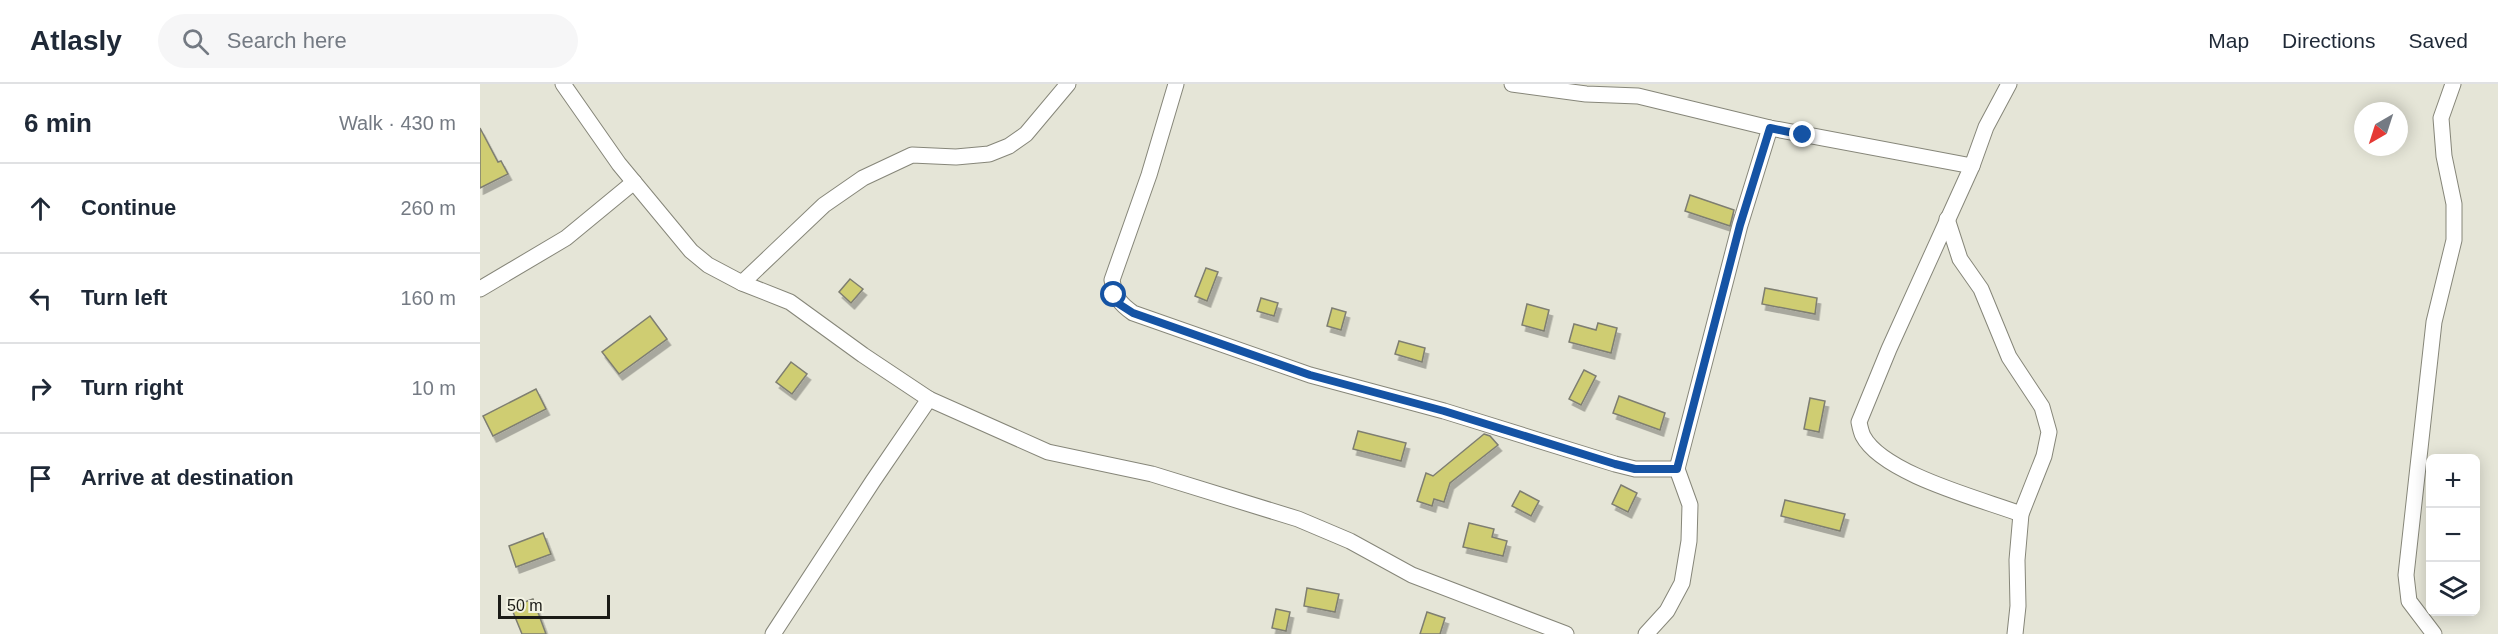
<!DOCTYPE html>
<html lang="en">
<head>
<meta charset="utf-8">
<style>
	:root { --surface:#fff; --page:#f6f6f7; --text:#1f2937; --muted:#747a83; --line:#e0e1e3 }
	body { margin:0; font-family:Arial,sans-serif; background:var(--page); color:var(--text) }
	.controls { position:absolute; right:18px; bottom:18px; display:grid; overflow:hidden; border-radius:9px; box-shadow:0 3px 15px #0003 }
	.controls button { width:54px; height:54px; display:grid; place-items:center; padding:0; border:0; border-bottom:2px solid var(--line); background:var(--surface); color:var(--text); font:30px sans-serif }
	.compass { position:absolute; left:1874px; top:18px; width:54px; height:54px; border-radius:50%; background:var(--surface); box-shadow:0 3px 15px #0003; rotate:219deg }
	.scale { position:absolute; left:18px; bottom:15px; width:112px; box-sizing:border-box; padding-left:6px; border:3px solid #1b1b16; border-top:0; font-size:16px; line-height:21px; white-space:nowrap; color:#1b1b16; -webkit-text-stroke:4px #f3f3e4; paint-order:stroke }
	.stop { position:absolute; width:18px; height:18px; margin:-14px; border:4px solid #1553a4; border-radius:50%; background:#fff }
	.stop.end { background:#1553a4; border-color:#fff; box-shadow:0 2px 6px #0008 }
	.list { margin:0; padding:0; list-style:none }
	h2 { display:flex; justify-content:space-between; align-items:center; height:78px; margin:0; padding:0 24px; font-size:26px }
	h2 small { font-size:20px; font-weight:400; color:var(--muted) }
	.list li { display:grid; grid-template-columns:39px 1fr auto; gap:18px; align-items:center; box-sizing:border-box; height:90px; padding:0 24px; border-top:2px solid var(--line) }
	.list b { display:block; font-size:22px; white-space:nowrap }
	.list em { font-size:20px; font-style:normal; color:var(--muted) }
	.icon { flex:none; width:33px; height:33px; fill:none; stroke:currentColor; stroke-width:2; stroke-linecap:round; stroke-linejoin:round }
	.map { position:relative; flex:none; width:2018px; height:550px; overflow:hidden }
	header { display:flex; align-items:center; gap:36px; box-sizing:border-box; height:84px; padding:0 30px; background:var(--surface); border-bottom:2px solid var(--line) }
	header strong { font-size:28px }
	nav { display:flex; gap:33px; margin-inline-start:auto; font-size:21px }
	.search { width:420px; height:54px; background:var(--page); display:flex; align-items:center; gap:15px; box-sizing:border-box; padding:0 21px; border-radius:33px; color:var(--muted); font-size:22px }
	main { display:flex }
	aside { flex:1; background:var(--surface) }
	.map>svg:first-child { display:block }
</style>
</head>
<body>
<header>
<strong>Atlasly</strong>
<div class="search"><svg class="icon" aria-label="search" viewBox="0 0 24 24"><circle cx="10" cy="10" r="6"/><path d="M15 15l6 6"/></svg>Search here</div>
<nav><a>Map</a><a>Directions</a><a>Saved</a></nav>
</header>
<main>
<aside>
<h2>6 min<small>Walk · 430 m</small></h2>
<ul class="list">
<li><svg class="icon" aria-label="ahead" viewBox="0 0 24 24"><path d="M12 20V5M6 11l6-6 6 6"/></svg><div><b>Continue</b></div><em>260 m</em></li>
<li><svg class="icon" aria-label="left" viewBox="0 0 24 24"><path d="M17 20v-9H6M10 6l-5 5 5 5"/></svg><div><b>Turn left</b></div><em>160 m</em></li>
<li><svg class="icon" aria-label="right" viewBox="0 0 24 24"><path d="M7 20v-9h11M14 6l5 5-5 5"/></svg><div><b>Turn right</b></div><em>10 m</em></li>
<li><svg class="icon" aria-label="arrive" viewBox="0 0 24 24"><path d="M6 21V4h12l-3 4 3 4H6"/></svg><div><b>Arrive at destination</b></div></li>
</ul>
</aside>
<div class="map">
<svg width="2018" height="550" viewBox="0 0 2018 550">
	<defs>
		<filter id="shadow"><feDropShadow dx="3.5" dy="6" stdDeviation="0" flood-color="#0004"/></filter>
	</defs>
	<rect width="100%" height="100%" fill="#e5e5d7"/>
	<g fill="#cfcd72" stroke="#7e7e71" stroke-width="1.5" filter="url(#shadow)">
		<polygon points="0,44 18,78 21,77 28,90 0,104"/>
		<polygon points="1210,111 1254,126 1250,142 1205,127"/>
		<polygon points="726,184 738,188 727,217 715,212"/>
		<polygon points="370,195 383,205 371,219 359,208"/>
		<polygon points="1285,204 1337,214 1335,230 1282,220"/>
		<polygon points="781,214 798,219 794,232 777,227"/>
		<polygon points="1047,220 1069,226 1064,247 1042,241"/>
		<polygon points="852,224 866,228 861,246 847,242"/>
		<polygon points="170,232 187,255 139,290 122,268"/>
		<polygon points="1118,239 1137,244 1131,269 1089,258 1094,240 1116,246"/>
		<polygon points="919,257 945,264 942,278 915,270"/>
		<polygon points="311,278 327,290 312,310 296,298"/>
		<polygon points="1104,286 1116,292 1101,321 1089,315"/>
		<polygon points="56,305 66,325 13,352 3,332"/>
		<polygon points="1139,312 1185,329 1180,346 1133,329"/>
		<polygon points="1330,314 1345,317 1339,348 1324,345"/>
		<polygon points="878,347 926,359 921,377 873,365"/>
		<polygon points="1004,350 1010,352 1018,361 970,399 964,418 954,415 952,422 937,417 946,389 953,392"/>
		<polygon points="1141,401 1157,409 1148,428 1132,420"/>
		<polygon points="1040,407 1059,417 1051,432 1032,422"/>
		<polygon points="1305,416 1365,430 1360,447 1301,432"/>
		<polygon points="989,439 1014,445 1012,453 1027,457 1023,472 983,463"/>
		<polygon points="63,449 71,470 36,483 29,462"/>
		<polygon points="827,504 859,510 855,528 824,522"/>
		<polygon points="53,515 66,550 42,550 31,523"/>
		<polygon points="796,525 810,528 806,547 792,544"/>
		<polygon points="947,528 965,534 960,550 940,550"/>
	</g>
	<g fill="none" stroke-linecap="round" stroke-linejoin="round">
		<defs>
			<g id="minor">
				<polyline points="83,0 139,80 211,167 228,181 262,199 310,218 383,271 449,315 568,368 672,390 818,435 870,457 932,491 1086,550"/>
				<path d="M696,0L669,91L632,196C635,213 639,219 653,229L830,291L964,327L1135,380L1155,385H1197L1210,421L1209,457L1202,499L1187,527L1166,550"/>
				<polyline points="1032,0 1106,10 1158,12 1290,44 1492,82"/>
				<path d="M1529,0L1506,43L1492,82L1409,265L1379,338C1380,343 1381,348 1383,352C1403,390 1501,415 1541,430"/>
				<polyline points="1467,135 1480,175 1501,205 1529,273 1562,323 1569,348 1564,372 1541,430 1537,476 1538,522 1535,550"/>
				<polyline points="262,199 344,121 383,94 432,71 476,73 509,70 529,62 546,50 588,0"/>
				<polyline points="0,205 86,154 154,98"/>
				<polyline points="1197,385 1260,141 1290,44"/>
				<polyline points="293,550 393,397 449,315"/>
				<polyline points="1954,550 1929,517 1926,491 1954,238 1974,156 1974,120 1964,72 1961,34 1973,0"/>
			</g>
		</defs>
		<use href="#minor" stroke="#868679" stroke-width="17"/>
		<use href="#minor" stroke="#fff" stroke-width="15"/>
	</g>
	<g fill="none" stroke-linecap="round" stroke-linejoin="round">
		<polyline stroke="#1553a4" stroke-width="8" points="634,211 639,220 653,229 830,291 964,327 1135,380 1155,385 1197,385 1260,141 1290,44 1323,51"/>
	</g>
</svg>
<div class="controls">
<button>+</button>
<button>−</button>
<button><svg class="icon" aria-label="layers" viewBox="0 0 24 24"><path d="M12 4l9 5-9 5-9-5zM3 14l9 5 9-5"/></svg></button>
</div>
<svg class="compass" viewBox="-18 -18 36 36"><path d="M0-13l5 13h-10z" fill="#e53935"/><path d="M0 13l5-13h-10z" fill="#747a83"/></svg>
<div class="scale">50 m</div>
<div class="stop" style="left:634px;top:211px"></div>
<div class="stop end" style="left:1323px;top:51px"></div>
</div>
</main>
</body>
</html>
